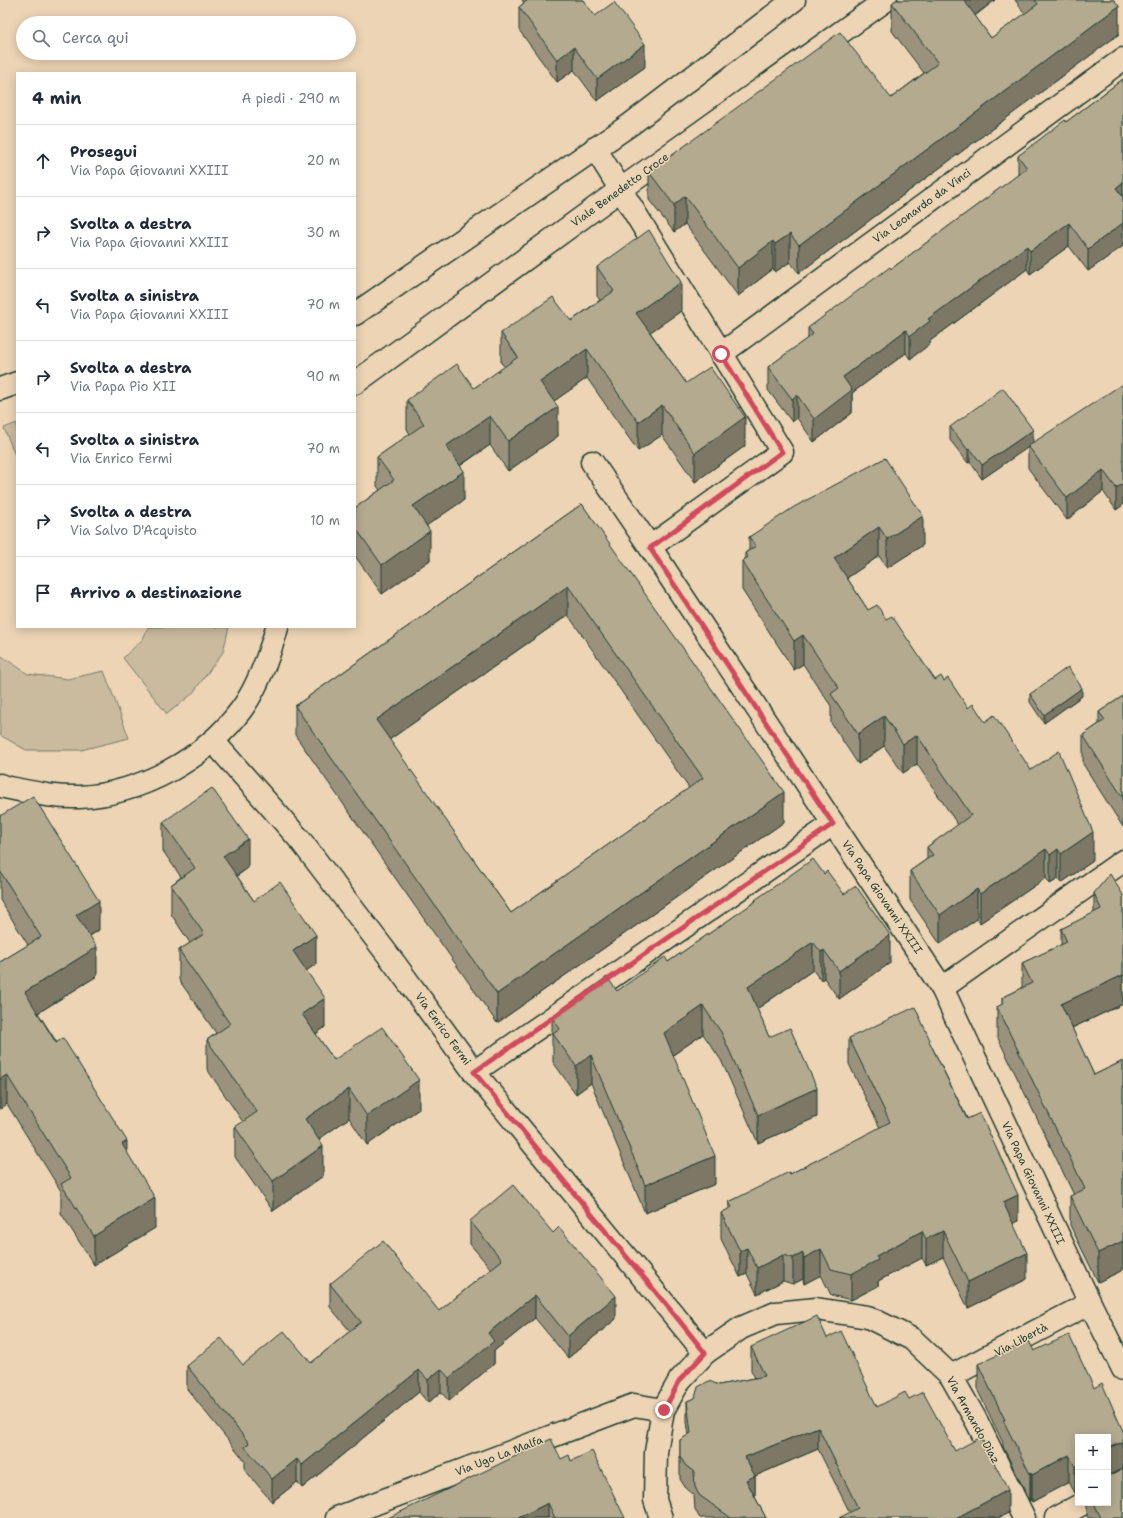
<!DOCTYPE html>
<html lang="it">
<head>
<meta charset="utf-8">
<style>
	:root { --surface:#fff; --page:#f2f2f3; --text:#1f2937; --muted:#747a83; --line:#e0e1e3 }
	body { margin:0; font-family:"Shantell Sans",sans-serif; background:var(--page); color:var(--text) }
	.controls { position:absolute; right:12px; bottom:12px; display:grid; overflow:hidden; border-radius:0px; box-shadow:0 2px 10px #0003 }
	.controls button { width:36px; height:36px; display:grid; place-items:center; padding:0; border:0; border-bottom:1px solid var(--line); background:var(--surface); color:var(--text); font:20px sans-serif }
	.stop { position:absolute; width:12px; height:12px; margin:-9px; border:3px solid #d1495b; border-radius:50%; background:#fff }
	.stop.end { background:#d1495b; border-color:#fff; box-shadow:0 1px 4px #0008 }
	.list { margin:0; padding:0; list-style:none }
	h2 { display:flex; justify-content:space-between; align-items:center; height:52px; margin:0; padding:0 16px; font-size:17px }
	h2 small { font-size:13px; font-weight:400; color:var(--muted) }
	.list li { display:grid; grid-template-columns:26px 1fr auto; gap:12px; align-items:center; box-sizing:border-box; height:72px; padding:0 16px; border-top:1px solid var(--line) }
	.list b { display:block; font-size:15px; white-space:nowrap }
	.list p { margin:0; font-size:13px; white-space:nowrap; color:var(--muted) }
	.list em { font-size:13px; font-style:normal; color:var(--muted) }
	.icon { flex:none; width:22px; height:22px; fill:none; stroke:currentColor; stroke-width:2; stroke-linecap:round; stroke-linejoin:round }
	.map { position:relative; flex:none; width:1123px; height:1518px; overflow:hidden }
	.search { position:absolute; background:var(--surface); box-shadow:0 2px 10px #0003; left:16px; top:16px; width:340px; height:44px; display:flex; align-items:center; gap:10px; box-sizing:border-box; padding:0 14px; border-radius:22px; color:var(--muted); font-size:15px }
	.panel { position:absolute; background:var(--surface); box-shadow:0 2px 10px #0003; left:16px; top:72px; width:340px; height:556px; border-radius:0px }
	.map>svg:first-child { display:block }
</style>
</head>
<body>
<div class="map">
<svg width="1123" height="1518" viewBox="0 0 1123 1518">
	<rect width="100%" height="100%" fill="#ecd4b4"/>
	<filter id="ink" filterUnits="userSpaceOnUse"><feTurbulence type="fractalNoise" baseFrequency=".025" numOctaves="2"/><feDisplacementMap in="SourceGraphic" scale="8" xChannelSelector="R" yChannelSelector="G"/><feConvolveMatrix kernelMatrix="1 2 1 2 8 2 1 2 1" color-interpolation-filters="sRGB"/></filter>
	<g filter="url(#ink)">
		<g fill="#cabb9f" stroke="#747c6a">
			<polygon points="17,423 17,460 4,428"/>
			<polygon points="148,627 229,627 223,652 192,694 167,714 123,658 143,639"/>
			<polygon points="0,655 28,674 68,679 104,671 129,738 81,750 26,750 0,735"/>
		</g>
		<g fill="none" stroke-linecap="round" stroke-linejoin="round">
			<defs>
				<g id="street">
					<polyline points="595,148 782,452 650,547 942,988 1090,1303 1123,1369"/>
					<polyline points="355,314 631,124 794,0"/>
					<polyline points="721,354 1123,59"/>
					<polyline points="355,383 620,190 886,0"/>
					<polyline points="0,389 17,383"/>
					<polyline points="592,462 650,547"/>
					<polyline points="213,741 301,841 395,964 474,1072 705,1353"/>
					<path d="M0,785L5,787C30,792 54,798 80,797C140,794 205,759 241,710C253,694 261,675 268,656C271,646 275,637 277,627"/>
					<polyline points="942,988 1123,861"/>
					<polyline points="474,1072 833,824"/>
					<polyline points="951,1376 1090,1303"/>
					<polyline points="337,1518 634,1405 663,1410"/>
					<polyline points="661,1518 655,1500 656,1452 663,1410 680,1380 705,1353 741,1328 776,1313 816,1309 868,1317 912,1339 951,1376 977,1422 1024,1518"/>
					<polyline points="1056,1518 1084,1503"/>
				</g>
			</defs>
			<use href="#street" stroke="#1f3d34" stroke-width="25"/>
			<use href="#street" stroke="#ecd4b4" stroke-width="22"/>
		</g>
		<g fill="#9a927c" stroke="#1f3d34" fill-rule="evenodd">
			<polygon points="522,0 583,0 595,16 645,67 597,101 574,70 557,82 519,30 519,7 524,3"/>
			<polygon points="896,0 995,0 975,16 991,38 1025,14 1015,0 1114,0 1119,34 799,273 790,262 775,272 773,269 738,296 685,224 674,232 649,200 649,172 891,98 924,73 892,31 892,3"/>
			<polygon points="1123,79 1123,246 1088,271 1069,246 1030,274 1027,269 930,341 930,344 910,359 906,353 852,393 852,413 814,442 797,418 792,422 768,390 768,367 808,338 808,328 891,269 1018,175 1018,156 1066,122"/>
			<polygon points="597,267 681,311 650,332 686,383 745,446 695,482 662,435 638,451 587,378 554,401 558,436 508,471 490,445 460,466 464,500 427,525 430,560 382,594 355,556 355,508 380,490 377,486 377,457 410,434 407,429 407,400 474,388 505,367 501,363 501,333 571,321 600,300 597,296"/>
			<polygon points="1123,388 1123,505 1116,510 1103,491 1067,520 1028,468 1028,447 982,479 970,462 968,463 950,440 950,427 1033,443"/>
			<polygon points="885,458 923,545 887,568 879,556 847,578 868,610 886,619 935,680 944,681 968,708 985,722 1093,861 1061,883 1058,879 1050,884 1046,878 980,923 977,919 940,944 910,900 910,871 927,859 927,847 958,825 917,764 903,773 884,746 858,764 831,723 831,706 803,664 794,670 742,590 742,561 745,559 745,553 749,550 749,537"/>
			<path d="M582,504L784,822L497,1023L295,735V706ZM568,615L689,788L511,913L389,740Z"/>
			<polygon points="1030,694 1082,696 1044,723 1030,702"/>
			<polygon points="1123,696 1123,827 1083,764 1083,735 1099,724 1099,712"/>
			<polygon points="0,816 99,930 90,936 97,976 38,1013 127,1152 155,1228 94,1265 61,1213 61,1191 7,1104 0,1109 0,962 28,945 0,900"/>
			<polygon points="163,822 248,868 237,876 254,901 316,964 306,971 325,1027 316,1034 334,1060 419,1109 367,1145 349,1118 319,1139 323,1176 273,1211 235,1157 235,1127 243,1122 207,1069 207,1040 216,1033 179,980 179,950 190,943 171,914 171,885 181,877 163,851"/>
			<polygon points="824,874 890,963 839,999 824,978 821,981 813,970 757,1009 769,1037 817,1117 758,1143 721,1060 703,1034 673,1055 715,1184 645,1213 591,1083 576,1094 553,1062 553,1047 552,1045 552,1017 617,991 668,962 755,902 755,900"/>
			<polygon points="1094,893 1123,895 1123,1005 1123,1004 1072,1028 1094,1075 1123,1061 1123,1270 1098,1282 1070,1225 1070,1196 1074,1195 997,1036 997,1007 1002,1005 1002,998 1022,988 1022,963 1061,945 1061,929 1094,913"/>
			<polygon points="849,1038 930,1043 1018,1221 1013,1223 1027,1279 968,1308 943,1257 926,1265 922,1258 878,1281 878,1286 851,1300 831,1295 821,1275 804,1284 803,1279 793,1284 783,1281 757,1294 747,1274 740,1277 721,1239 721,1213 729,1209 729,1202 790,1174 880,1128 849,1064"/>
			<polygon points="470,1221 616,1319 568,1358 535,1318 494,1351 494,1364 449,1401 441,1392 428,1403 419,1392 302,1488 297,1482 272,1502 245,1470 245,1461 187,1389 187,1366 311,1363 350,1331 330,1307 330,1284 439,1311 491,1269 470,1244"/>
			<polygon points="827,1338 877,1407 909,1399 955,1451 1008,1513 998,1518 839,1518 850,1513 818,1449 755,1476 755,1497 766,1518 700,1518 699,1517 695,1509 694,1495 685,1487 680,1479 680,1440 689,1435 687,1423 687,1401 695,1398 719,1385 755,1378 751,1370 751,1347"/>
			<path d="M1034,1351L1094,1388L1123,1431V1518H1088L1087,1516V1503H1108V1437H1078V1493H1075L1069,1482L1032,1502L1031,1500L1030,1501L1003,1447V1443L978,1391V1364ZM1122,1470L1114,1474L1110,1475L1117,1471Z"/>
			<polygon points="561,1459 571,1461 625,1518 388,1518"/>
		</g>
		<g fill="#7d7765" stroke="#1f3d34">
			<polygon points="962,0 995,0 962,25"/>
			<polygon points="1119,6 1119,34 799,273 799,245"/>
			<polygon points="645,44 645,67 597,101 597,79"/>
			<polygon points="574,47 574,70 557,82 557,60"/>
			<polygon points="1123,182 1123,205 1116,188"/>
			<polygon points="685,196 685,224 674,232 674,205"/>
			<polygon points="1069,223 1069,246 1030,274 1030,251"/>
			<polygon points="1123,223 1123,246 1088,271 1088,249"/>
			<polygon points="790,234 790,262 775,272 775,244"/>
			<polygon points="773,241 773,269 738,296 738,268"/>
			<polygon points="1027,246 1027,269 930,341 930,344 910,359 910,336 928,319"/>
			<polygon points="681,282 681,311 636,342 636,313"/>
			<polygon points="906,330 906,353 852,393 852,413 814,442 814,419 843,377"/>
			<polygon points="587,349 587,378 540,411 540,382"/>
			<polygon points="797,395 797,418 792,422 792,399"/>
			<polygon points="662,405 662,435 638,451 638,422"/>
			<polygon points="558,407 558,436 508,471 508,441"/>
			<polygon points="490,416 490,445 446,475 446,446"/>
			<polygon points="745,417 745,446 695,482 695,453"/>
			<polygon points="1033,430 1033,444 982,479 982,465"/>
			<polygon points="970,448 970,462 968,463 968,450"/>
			<polygon points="1103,470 1103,491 1067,520 1067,498"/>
			<polygon points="464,471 464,500 413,535 413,506"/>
			<polygon points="1123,484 1123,505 1116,510 1116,488"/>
			<polygon points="923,516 923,545 887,568 887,539"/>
			<polygon points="879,527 879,556 834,587 834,558"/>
			<polygon points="430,531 430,560 382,594 382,565"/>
			<polygon points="568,586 568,615 376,749 376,720"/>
			<polygon points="803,635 803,664 794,670 794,641"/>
			<polygon points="1082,688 1082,696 1044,723 1044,715"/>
			<polygon points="884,716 884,746 858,764 858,734"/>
			<polygon points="917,735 917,764 903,773 903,744"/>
			<polygon points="784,792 784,822 497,1023 497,994"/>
			<polygon points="1093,832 1093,861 1061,883 1061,854"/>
			<polygon points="248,839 248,868 223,885 223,856"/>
			<polygon points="1046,849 1046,878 980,923 980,894"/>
			<polygon points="1058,849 1058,879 1050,884 1050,855"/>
			<polygon points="977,889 977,919 940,944 940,915"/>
			<polygon points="99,901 99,930 76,944 76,915"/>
			<polygon points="316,935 316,964 293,980 293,951"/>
			<polygon points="890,935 890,963 839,999 839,971"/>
			<polygon points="813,942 813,970 748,1015 748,987"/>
			<polygon points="97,947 97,976 25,1021 25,992"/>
			<polygon points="824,950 824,978 821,981 821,952"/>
			<polygon points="1123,975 1123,1004 1061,1033 1061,1004"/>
			<polygon points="325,998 325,1027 302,1044 302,1014"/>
			<polygon points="703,1006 703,1034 664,1061 664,1033"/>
			<polygon points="591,1055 591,1083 576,1094 576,1066"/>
			<polygon points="7,1075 7,1104 0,1109 0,1079"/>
			<polygon points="419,1080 419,1109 367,1145 367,1116"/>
			<polygon points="817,1088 817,1117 758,1143 758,1115"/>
			<polygon points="349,1089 349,1118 305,1149 305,1119"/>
			<polygon points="127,1141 127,1171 122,1144"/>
			<polygon points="323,1146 323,1176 273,1211 273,1181"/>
			<polygon points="715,1156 715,1184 645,1213 645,1185"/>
			<polygon points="1018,1195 1018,1221 1003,1228 1003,1202"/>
			<polygon points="155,1198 155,1228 94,1265 94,1236"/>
			<polygon points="922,1231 922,1258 878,1281 878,1286 851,1300 851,1274 876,1256"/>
			<polygon points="943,1231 943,1257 926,1265 926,1239"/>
			<polygon points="1123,1241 1123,1270 1098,1282 1098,1253"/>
			<polygon points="747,1248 747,1274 740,1277 740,1251"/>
			<polygon points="821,1249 821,1275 804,1284 804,1258"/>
			<polygon points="803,1253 803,1279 793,1284 793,1258"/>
			<polygon points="1027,1253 1027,1279 968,1308 968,1282"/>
			<polygon points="783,1255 783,1281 757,1294 757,1268"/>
			<polygon points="535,1295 535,1318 494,1351 494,1364 449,1401 449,1378 488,1333"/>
			<polygon points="616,1296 616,1319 568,1358 568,1336"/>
			<polygon points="441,1369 441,1392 428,1403 428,1380"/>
			<polygon points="419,1370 419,1392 302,1488 302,1465"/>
			<polygon points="818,1427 818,1449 755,1476 755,1498 746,1480 745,1457"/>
			<polygon points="1123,1443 1123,1470 1117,1471 1108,1476 1108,1449 1117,1444"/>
			<polygon points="1069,1455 1069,1482 1032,1502 1032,1475"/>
			<polygon points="297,1459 297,1482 272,1502 272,1479"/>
			<rect x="1075" y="1466" width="3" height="27"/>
			<polygon points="1031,1473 1031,1500 1030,1501 1030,1474"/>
			<polygon points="1008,1490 1008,1513 998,1518 956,1518"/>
			<polygon points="548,1503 548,1518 518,1518"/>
		</g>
		<g fill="#b3aa90" stroke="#1f3d34" fill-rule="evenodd">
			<polygon points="528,0 583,0 595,16 614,2 645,44 597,79 574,47 557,60 519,7"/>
			<polygon points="896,0 964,0 991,38 1038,4 1035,0 1114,0 1119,6 799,245 790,234 775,244 773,241 738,268 685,196 674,205 649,172 840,32 891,98 938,63 892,3"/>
			<polygon points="1123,79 1123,182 1116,188 1123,197 1123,223 1088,249 1069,223 1030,251 1027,246 928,319 930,321 910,336 906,330 843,377 852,390 814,419 797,395 792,399 768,367 813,334 808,328 890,267 891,269 1027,168 1018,156 1065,120 1066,122"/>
			<polygon points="649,230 681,282 636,313 686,383 710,367 745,417 695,453 662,405 638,422 587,349 540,382 558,407 508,441 490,416 446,446 464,471 413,506 430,531 382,565 355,527 355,508 394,480 377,457 424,424 407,400 457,364 474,388 518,357 501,333 553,297 571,321 614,291 597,267"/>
			<polygon points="1121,385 1123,388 1123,484 1116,488 1103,470 1067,498 1028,446"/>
			<polygon points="1003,388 1033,430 982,465 970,448 968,450 950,427"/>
			<polygon points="885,458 923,516 887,539 879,527 834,558 868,610 877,605 886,619 892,616 935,680 941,676 944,681 948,678 968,708 973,704 985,722 994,715 1031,770 1059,751 1093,832 1061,854 1058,849 1050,855 1046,849 980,894 977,889 940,915 910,871 933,855 927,847 971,815 917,735 903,744 884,716 858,734 831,694 839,688 803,635 794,641 742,561 748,557 745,553 756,546 749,537 794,507"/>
			<path d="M582,504L784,792L497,994L295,706ZM568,586L703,778L511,913L376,720Z"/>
			<polygon points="1068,667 1082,688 1044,715 1030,694"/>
			<polygon points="1123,696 1123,798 1083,735 1105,720 1099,712"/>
			<polygon points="212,788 248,839 223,856 254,901 280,882 316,935 293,951 325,998 302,1014 334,1060 382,1027 419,1080 367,1116 349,1089 305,1119 323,1146 273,1181 235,1127 257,1112 207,1040 230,1024 179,950 204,934 171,885 195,868 163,822"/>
			<polygon points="33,796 99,901 76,915 97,947 25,992 56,1043 63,1038 127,1141 122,1144 155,1198 94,1236 61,1184 71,1178 7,1075 0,1079 0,962 41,937 0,871 0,816"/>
			<polygon points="813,859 824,874 827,871 844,894 856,886 890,935 839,971 824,950 821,952 813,942 748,987 769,1037 790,1028 817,1088 758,1115 721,1032 703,1006 664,1033 715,1156 645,1185 591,1055 576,1066 553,1034 560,1029 552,1017 607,977 617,991 665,957 668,962 756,901 755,900"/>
			<polygon points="1110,874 1123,895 1123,976 1123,975 1061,1004 1094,1075 1123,1061 1123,1241 1098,1253 1070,1196 1085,1189 997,1007 1004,1003 1002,998 1032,983 1022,963 1067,942 1061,929 1101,909 1094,893"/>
			<polygon points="915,1007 930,1040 929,1041 967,1119 980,1113 1018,1195 1003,1202 1027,1253 968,1282 943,1231 926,1239 922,1231 876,1256 878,1260 851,1274 831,1269 821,1249 804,1258 803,1253 793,1258 783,1255 757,1268 747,1248 740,1251 721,1213 732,1207 729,1202 789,1172 790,1174 890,1122 849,1038"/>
			<polygon points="513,1185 553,1233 559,1227 616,1296 568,1336 535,1295 488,1333 494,1341 449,1378 441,1369 428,1380 419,1370 302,1465 297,1459 272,1479 245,1447 249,1443 187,1366 221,1338 243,1365 284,1331 311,1363 361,1322 330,1284 383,1241 439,1311 502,1260 470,1221"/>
			<polygon points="817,1316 827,1338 841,1331 877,1407 905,1392 909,1399 923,1392 955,1451 981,1437 1008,1490 956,1518 839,1518 858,1508 818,1427 745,1457 755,1476 746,1480 766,1518 731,1518 699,1495 695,1487 694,1472 685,1465 680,1456 680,1440 691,1433 687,1401 695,1398 698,1387 709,1381 719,1385 765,1376 751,1347"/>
			<polygon points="1069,1335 1094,1388 1102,1383 1123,1431 1123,1443 1117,1444 1108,1449 1108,1437 1078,1437 1078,1466 1075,1466 1069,1455 1032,1475 1031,1473 1030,1474 1003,1420 1005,1420 978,1364 1029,1341 1034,1351"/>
			<polygon points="551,1439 561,1459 569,1455 571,1461 592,1451 625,1518 555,1518 548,1503 518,1518 388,1518"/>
			<polygon points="1123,1469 1123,1518 1101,1518 1094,1503 1108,1503 1108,1475 1114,1474"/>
		</g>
	</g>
	<g fill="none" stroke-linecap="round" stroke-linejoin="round" filter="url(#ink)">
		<polyline stroke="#d1495b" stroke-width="5" points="664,1410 680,1380 705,1353 678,1319 474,1072 833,824 650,548 782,452 721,354"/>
	</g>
	<g text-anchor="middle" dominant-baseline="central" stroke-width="3" stroke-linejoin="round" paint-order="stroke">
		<g font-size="11" fill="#1f3d34" stroke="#ecd4b4">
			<text transform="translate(620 190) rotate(-36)">Viale Benedetto Croce</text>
			<text transform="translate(922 206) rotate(-36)">Via Leonardo da Vinci</text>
			<text transform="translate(882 897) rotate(56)">Via Papa Giovanni XXIII</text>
			<text transform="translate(443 1029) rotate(54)">Via Enrico Fermi</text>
			<text transform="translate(1033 1183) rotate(65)">Via Papa Giovanni XXIII</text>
			<text transform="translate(1021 1340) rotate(-28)">Via Libertà</text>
			<text transform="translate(973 1420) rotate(61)">Via Armando Diaz</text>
			<text transform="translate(499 1456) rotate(-21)">Via Ugo La Malfa</text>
		</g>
	</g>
</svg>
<div class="controls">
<button>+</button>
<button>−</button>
</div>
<div class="stop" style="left:721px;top:354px"></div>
<div class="stop end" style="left:664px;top:1410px"></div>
<div class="search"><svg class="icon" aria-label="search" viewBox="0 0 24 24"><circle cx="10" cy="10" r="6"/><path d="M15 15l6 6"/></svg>Cerca qui</div>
<section class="panel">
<h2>4 min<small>A piedi · 290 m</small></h2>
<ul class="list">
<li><svg class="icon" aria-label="ahead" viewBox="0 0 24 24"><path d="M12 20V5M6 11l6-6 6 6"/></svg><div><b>Prosegui</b><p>Via Papa Giovanni XXIII</p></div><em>20 m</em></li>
<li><svg class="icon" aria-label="right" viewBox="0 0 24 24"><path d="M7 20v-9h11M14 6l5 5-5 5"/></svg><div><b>Svolta a destra</b><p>Via Papa Giovanni XXIII</p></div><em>30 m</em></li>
<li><svg class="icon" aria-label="left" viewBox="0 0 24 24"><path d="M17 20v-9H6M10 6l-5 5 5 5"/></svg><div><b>Svolta a sinistra</b><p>Via Papa Giovanni XXIII</p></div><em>70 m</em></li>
<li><svg class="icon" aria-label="right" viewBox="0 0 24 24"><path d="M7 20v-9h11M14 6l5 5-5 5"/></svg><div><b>Svolta a destra</b><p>Via Papa Pio XII</p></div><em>90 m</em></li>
<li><svg class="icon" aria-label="left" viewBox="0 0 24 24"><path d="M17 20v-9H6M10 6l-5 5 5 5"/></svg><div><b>Svolta a sinistra</b><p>Via Enrico Fermi</p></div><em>70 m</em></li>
<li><svg class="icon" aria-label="right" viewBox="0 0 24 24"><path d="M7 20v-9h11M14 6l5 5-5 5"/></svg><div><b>Svolta a destra</b><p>Via Salvo D'Acquisto</p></div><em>10 m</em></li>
<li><svg class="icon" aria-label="arrive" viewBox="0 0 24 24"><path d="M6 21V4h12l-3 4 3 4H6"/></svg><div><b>Arrivo a destinazione</b></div></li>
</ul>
</section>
</div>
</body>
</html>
